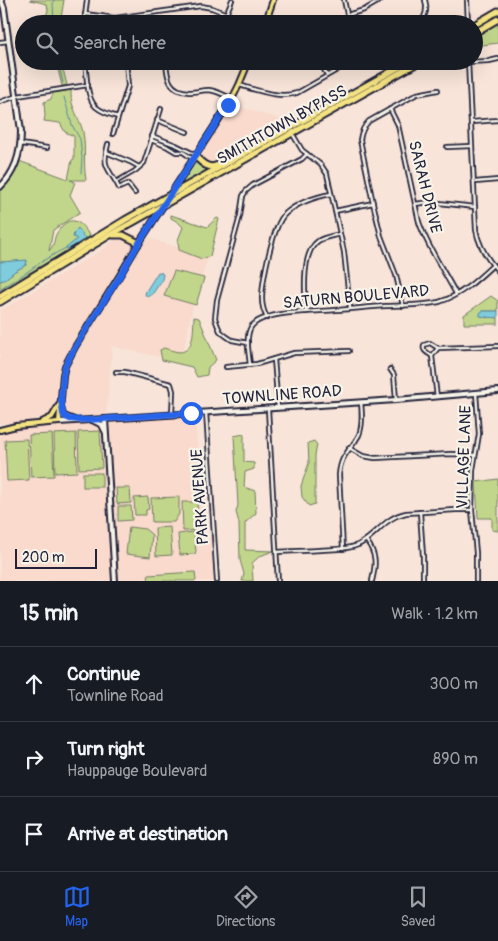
<!DOCTYPE html>
<html lang="en">
<head>
<meta charset="utf-8">
<style>
	:root { --surface:#171b24; --page:#242831; --text:#f1f3f6; --muted:#9ea1a6; --line:#363941; --accent:#2563eb }
	body { margin:0; font-family:Pangolin,sans-serif; background:var(--page); color:var(--text) }
	.scale { position:absolute; left:15px; bottom:12px; width:82px; box-sizing:border-box; padding-left:5px; border:2px solid #22223b; border-top:0; font-size:14px; line-height:18px; white-space:nowrap; color:#22223b; -webkit-text-stroke:4px #f7f3e8; paint-order:stroke }
	.stop { position:absolute; width:15px; height:15px; margin:-11px; border:4px solid #2563eb; border-radius:50%; background:#fff }
	.stop.end { background:#2563eb; border-color:#fff; box-shadow:0 1px 5px #0008 }
	.list { margin:0; padding:0; list-style:none }
	h2 { display:flex; justify-content:space-between; align-items:center; height:65px; margin:0; padding:0 20px; font-size:21px }
	h2 small { font-size:16px; font-weight:400; color:var(--muted) }
	.list li { display:grid; grid-template-columns:32px 1fr auto; gap:15px; align-items:center; box-sizing:border-box; height:75px; padding:0 20px; border-top:1px solid var(--line) }
	.list b { display:block; font-size:19px; white-space:nowrap }
	.list p { margin:0; font-size:16px; white-space:nowrap; color:var(--muted) }
	.list em { font-size:16px; font-style:normal; color:var(--muted) }
	.icon { flex:none; width:28px; height:28px; fill:none; stroke:currentColor; stroke-width:2; stroke-linecap:round; stroke-linejoin:round }
	.map { position:relative; flex:none; width:498px; height:581px; overflow:hidden }
	.search { position:absolute; background:var(--surface); box-shadow:0 5px 20px #0002; left:15px; right:15px; top:15px; height:55px; display:flex; align-items:center; gap:12px; box-sizing:border-box; padding:0 18px; border-radius:28px; color:var(--muted); font-size:19px }
	.sheet { height:290px; background:var(--surface) }
	nav { display:flex; justify-content:space-around; align-items:center; box-sizing:border-box; height:70px; border-top:1px solid var(--line); background:var(--surface); font-size:14px; color:var(--muted) }
	nav a { display:grid; justify-items:center; gap:2px }
	nav .on { color:var(--accent) }
	.map>svg:first-child { display:block }
</style>
</head>
<body>
<div class="map">
<svg width="498" height="581" viewBox="0 0 498 581">
	<rect width="100%" height="100%" fill="#f8e4d8"/>
	<filter id="ink" filterUnits="userSpaceOnUse"><feTurbulence type="fractalNoise" baseFrequency=".02" numOctaves="2"/><feDisplacementMap in="SourceGraphic" scale="10" xChannelSelector="R" yChannelSelector="G"/><feConvolveMatrix kernelMatrix="1 2 1 2 8 2 1 2 1" color-interpolation-filters="sRGB"/></filter>
	<g filter="url(#ink)">
		<g fill="#f9dacc">
			<polygon points="230,104 290,122 289,125 215,166 209,166 198,157"/>
			<polygon points="126,231 208,257 193,305 181,362 112,346 106,417 81,416 0,424 0,311 100,251"/>
			<polygon points="195,415 203,535 213,535 215,581 116,581 108,427 112,423 114,422 147,418"/>
			<polygon points="96,423 100,425 103,430 113,581 0,581 0,433 14,429"/>
		</g>
		<g fill="#c2d68b" stroke="#727c63">
			<polygon points="30,0 64,0 60,24 36,24 35,20 47,14 48,10 47,4"/>
			<polygon points="498,23 498,43 474,46 474,36"/>
			<polygon points="56,61 61,61 67,85 62,86"/>
			<path d="M71,90C71,96 71,101 73,106C76,115 81,123 83,132C86,148 83,164 86,180H70L75,182L70,195L80,212L53,230L49,251C56,243 53,239 57,233C69,213 81,220 90,237L0,290V281L4,280L15,271L26,265L27,261L0,262V190L10,181L19,161L68,179L72,160L74,159V136L65,132L60,123L44,121L45,116L44,102L51,99L53,93Z"/>
			<polygon points="196,161 208,170 180,186"/>
			<polygon points="171,215 207,227 217,218 219,219 210,256 202,259 179,250 178,240 183,227 178,222 171,218"/>
			<polygon points="174,271 204,278 196,305 164,296"/>
			<polygon points="491,296 498,301 498,311 483,311 486,318 491,316 498,318 498,324 464,324 464,315"/>
			<path d="M194,317L199,318L216,360L208,367L207,375L197,377L192,367L162,360L160,350L164,348C168,349 175,352 180,352C195,351 193,328 194,317Z"/>
			<polygon points="100,431 102,468 79,469 78,432"/>
			<polygon points="76,433 77,472 55,473 54,434"/>
			<polygon points="52,434 54,476 31,477 29,435"/>
			<polygon points="244,434 244,462 254,463 254,469 245,472 244,487 255,491 256,513 245,523 245,550 273,551 260,556 252,563 253,581 242,581 244,574 240,560 239,523 236,512 238,505 234,436"/>
			<polygon points="27,439 29,480 7,481 5,440"/>
			<polygon points="314,441 317,445 315,455 315,504 309,506 302,497 301,486 309,463 308,443"/>
			<rect x="83" y="473" width="19" height="14"/>
			<polygon points="498,479 498,531 492,530 492,518 478,518 476,482"/>
			<polygon points="116,488 130,488 131,503 117,504"/>
			<polygon points="148,497 149,509 146,510 146,515 135,515 134,498"/>
			<polygon points="179,497 179,514 174,522 152,522 151,498"/>
			<polygon points="182,502 197,502 199,530 183,531"/>
			<polygon points="118,506 131,506 132,520 118,521"/>
			<polygon points="129,527 145,529 152,535 150,557 126,554"/>
			<polygon points="170,527 172,555 156,556 155,528"/>
			<polygon points="194,532 196,551 195,554 180,555 178,534"/>
			<polygon points="195,572 196,581 149,581 148,575"/>
		</g>
		<g fill="#7eccdc" stroke="#59889c">
			<polygon points="78,228 82,233 83,237 87,238 68,249 66,248 77,239 73,237 74,232"/>
			<polygon points="27,260 26,265 15,271 4,280 0,281 0,262"/>
			<path d="M158,272L162,273L163,275C162,283 156,287 153,294L147,297L145,294L146,291Z"/>
			<path d="M482,311H498V318C492,317 486,318 480,316V313Z"/>
		</g>
		<g fill="none" stroke-linecap="round" stroke-linejoin="round">
			<g stroke="#59889c" stroke-width="1">
				<polyline points="54,24 53,3 54,0"/>
				<polyline points="58,61 63,83"/>
				<polyline points="64,97 72,125 80,139 82,158 81,173"/>
				<path d="M2,289L4,286C25,275 44,258 66,248"/>
			</g>
			<defs>
				<g id="street">
					<polyline points="344,0 349,24"/>
					<polyline points="467,0 468,24"/>
					<polyline points="85,14 115,18 201,6 212,8 227,14"/>
					<polyline points="347,15 364,10 381,0"/>
					<polyline points="84,24 87,0"/>
					<polyline points="222,24 232,0"/>
					<path d="M420,24C426,16 428,9 425,0"/>
					<polyline points="0,42 9,41"/>
					<path d="M85,61C87,74 86,98 96,107C102,112 111,115 118,117"/>
					<path d="M166,61C167,78 169,91 189,92C196,92 203,90 209,90C218,91 224,95 232,99"/>
					<polyline points="319,61 327,75"/>
					<path d="M468,61L476,230C479,246 487,259 498,271"/>
					<polyline points="468,62 489,61 498,59"/>
					<path d="M239,85C257,90 279,99 297,93L353,61"/>
					<polyline points="0,102 17,96 88,85"/>
					<path d="M390,109L398,125L419,222C427,246 444,271 456,294"/>
					<polyline points="157,120 187,132"/>
					<polyline points="472,122 498,120"/>
					<polyline points="292,133 302,150 321,165 327,174 344,252 350,308"/>
					<polyline points="113,134 128,86 126,61"/>
					<polyline points="152,136 176,145 196,155"/>
					<polyline points="151,140 166,146 176,152 183,152 193,159"/>
					<polyline points="21,144 47,148"/>
					<path d="M108,144C103,164 105,165 116,182"/>
					<polyline points="447,147 472,146"/>
					<polyline points="106,152 130,162 139,167"/>
					<polyline points="475,182 498,180"/>
					<polyline points="135,193 128,184 119,188 116,182 135,171 144,163 161,109"/>
					<polyline points="415,204 430,202 475,207"/>
					<polyline points="335,211 373,203"/>
					<path d="M403,306L396,275L381,236L373,203L360,140C361,132 363,127 369,121L417,94L438,90"/>
					<path d="M306,312C305,294 301,253 318,241C324,237 333,236 340,234"/>
					<path d="M267,318C264,312 262,305 262,299C262,281 273,225 285,214C298,202 315,197 331,194"/>
					<polyline points="248,343 232,340 226,336 220,331 217,324 215,318 217,300 240,216 243,196 246,191 253,185 302,159 307,154"/>
					<path d="M432,356C428,353 422,351 424,345L430,343L438,348"/>
					<polyline points="274,359 278,408"/>
					<path d="M250,365C249,354 245,337 251,327C263,310 317,312 336,310C353,309 369,307 386,306C404,305 422,306 439,302C460,296 477,280 493,265"/>
					<polyline points="226,367 257,364 294,353 349,351"/>
					<polyline points="390,369 394,375 396,400"/>
					<polyline points="116,372 125,372 171,384 173,391 172,414"/>
					<polyline points="437,397 432,356 438,348 498,346"/>
					<polyline points="268,409 278,581"/>
					<polyline points="206,412 217,581"/>
					<polyline points="349,448 363,456 375,458 451,454 475,455"/>
					<polyline points="420,512 423,556 423,581"/>
					<path d="M366,540C377,555 376,564 372,581"/>
					<path d="M343,549L339,475C341,453 350,452 359,435C363,425 362,413 361,402"/>
					<path d="M277,552C291,551 305,551 320,550C332,549 346,550 358,545C378,535 383,518 406,513L456,510H472"/>
					<polyline points="476,581 476,553 472,510 473,470 479,434 476,393"/>
				</g>
				<g id="secondary">
					<path d="M0,187C16,172 21,152 21,131L4,8L1,0"/>
					<polyline points="61,407 62,412 64,416 74,420"/>
					<polyline points="105,419 115,581"/>
					<polyline points="94,421 102,425 105,431"/>
					<polyline points="59,422 396,400 498,391"/>
				</g>
				<g id="primary">
					<polyline points="265,24 273,0"/>
					<polyline points="42,422 52,417 59,405"/>
					<polyline points="0,430 16,426 59,422 63,375 65,366 75,347 120,275 139,243 232,99 239,85 249,61"/>
				</g>
				<g id="highway">
					<polyline points="474,25 498,11"/>
					<polyline points="474,33 498,19"/>
					<path d="M195,156C202,163 208,170 218,165"/>
					<polyline points="113,235 123,235 139,243"/>
					<polyline points="0,296 125,220 410,61"/>
					<polyline points="0,302 110,235 421,61"/>
				</g>
			</defs>
			<use href="#street" stroke="#22223b" stroke-width="6"/>
			<use href="#secondary" stroke="#22223b" stroke-width="8"/>
			<use href="#primary" stroke="#22223b" stroke-width="8"/>
			<use href="#highway" stroke="#22223b" stroke-width="9"/>
			<use href="#street" stroke="#f7f3e8" stroke-width="2.5"/>
			<use href="#secondary" stroke="#f7f3e8" stroke-width="4"/>
			<use href="#primary" stroke="#f5e382" stroke-width="4"/>
			<use href="#highway" stroke="#f5e382" stroke-width="5"/>
		</g>
	</g>
	<g fill="none" stroke-linecap="round" stroke-linejoin="round" filter="url(#ink)">
		<polyline stroke="#2563eb" stroke-width="6" points="191,413 88,420 79,420 70,419 64,416 63,414 61,400 63,375 65,366 75,347 120,276 139,243 228,105"/>
	</g>
	<g text-anchor="middle" dominant-baseline="central" stroke-width="4.5" stroke-linejoin="round" paint-order="stroke">
		<g font-size="16" fill="#22223b" stroke="#f7f3e8">
			<text transform="translate(282 125) rotate(-29)">SMITHTOWN BYPASS</text>
			<text transform="translate(425 187) rotate(76)">SARAH DRIVE</text>
			<text transform="translate(356 297) rotate(-5)">SATURN BOULEVARD</text>
			<text transform="translate(282 395) rotate(-4)">TOWNLINE ROAD</text>
			<text transform="translate(464 457) rotate(-88)">VILLAGE LANE</text>
			<text transform="translate(200 497) rotate(-94)">PARK AVENUE</text>
		</g>
	</g>
</svg>
<div class="scale">200 m</div>
<div class="stop" style="left:191px;top:413px"></div>
<div class="stop end" style="left:228px;top:105px"></div>
<div class="search"><svg class="icon" aria-label="search" viewBox="0 0 24 24"><circle cx="10" cy="10" r="6"/><path d="M15 15l6 6"/></svg>Search here</div>
</div>
<section class="sheet">
<h2>15 min<small>Walk · 1.2 km</small></h2>
<ul class="list">
<li><svg class="icon" aria-label="ahead" viewBox="0 0 24 24"><path d="M12 20V5M6 11l6-6 6 6"/></svg><div><b>Continue</b><p>Townline Road</p></div><em>300 m</em></li>
<li><svg class="icon" aria-label="right" viewBox="0 0 24 24"><path d="M7 20v-9h11M14 6l5 5-5 5"/></svg><div><b>Turn right</b><p>Hauppauge Boulevard</p></div><em>890 m</em></li>
<li><svg class="icon" aria-label="arrive" viewBox="0 0 24 24"><path d="M6 21V4h12l-3 4 3 4H6"/></svg><div><b>Arrive at destination</b></div></li>
</ul>
</section>
<nav>
<a class="on"><svg class="icon" aria-label="map" viewBox="0 0 24 24"><path d="M3 6l6-2 6 2 6-2v14l-6 2-6-2-6 2zM9 4v14M15 6v14"/></svg>Map</a>
<a><svg class="icon" aria-label="directions" viewBox="0 0 24 24"><path d="M12 3l9 9-9 9-9-9zM9 14v-3h6M13 9l2 2-2 2"/></svg>Directions</a>
<a><svg class="icon" aria-label="saved" viewBox="0 0 24 24"><path d="M7 4h10v16l-5-4-5 4z"/></svg>Saved</a>
</nav>
</body>
</html>
